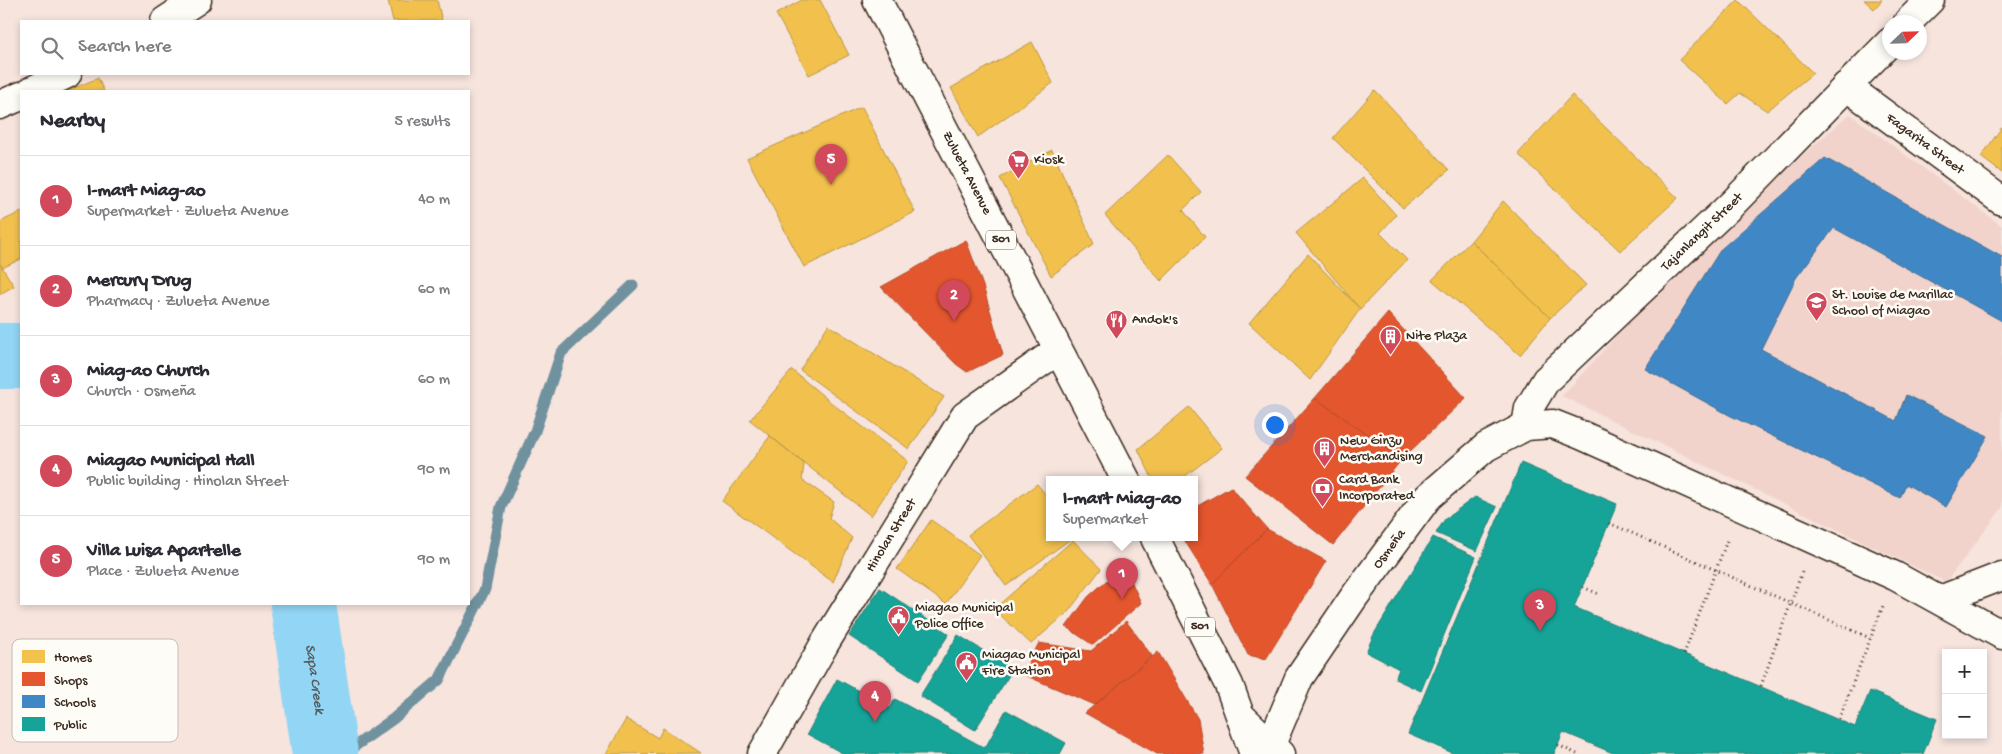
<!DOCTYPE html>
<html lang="en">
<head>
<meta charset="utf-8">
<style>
	:root { --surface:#fff; --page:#f7f7f7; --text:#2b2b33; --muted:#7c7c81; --line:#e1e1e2; --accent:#d1495b }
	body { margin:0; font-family:"Gochi Hand",sans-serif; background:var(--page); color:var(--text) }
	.controls { position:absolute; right:15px; bottom:15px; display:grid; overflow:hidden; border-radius:0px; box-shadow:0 2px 8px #0003 }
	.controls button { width:45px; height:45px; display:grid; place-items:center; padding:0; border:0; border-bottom:1px solid var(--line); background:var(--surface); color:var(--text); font:25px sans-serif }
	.compass { position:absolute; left:1882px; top:15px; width:45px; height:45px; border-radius:50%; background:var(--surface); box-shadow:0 2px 8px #0003; rotate:67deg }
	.you { position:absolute; left:1274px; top:424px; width:18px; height:18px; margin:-12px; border:4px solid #fff; border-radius:50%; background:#1a73e8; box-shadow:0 0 0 8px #1a73e833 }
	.badge { display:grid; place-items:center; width:32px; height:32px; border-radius:50%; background:var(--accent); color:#fff; font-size:16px; font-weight:700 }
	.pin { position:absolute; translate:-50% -41px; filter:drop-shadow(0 1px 2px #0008) }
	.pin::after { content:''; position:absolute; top:26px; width:18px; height:15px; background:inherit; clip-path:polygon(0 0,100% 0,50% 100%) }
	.popup { position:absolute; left:1046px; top:476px; width:152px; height:65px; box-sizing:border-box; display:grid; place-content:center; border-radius:0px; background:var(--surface); filter:drop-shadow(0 1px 4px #0005); font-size:16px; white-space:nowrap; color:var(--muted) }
	.popup b { font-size:19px; color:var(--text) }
	.popup::after { content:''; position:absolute; left:50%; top:100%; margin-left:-10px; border:10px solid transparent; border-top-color:var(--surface) }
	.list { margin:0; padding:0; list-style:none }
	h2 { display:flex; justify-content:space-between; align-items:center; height:65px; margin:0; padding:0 20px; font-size:21px }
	h2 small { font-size:16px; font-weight:400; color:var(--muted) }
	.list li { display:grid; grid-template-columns:32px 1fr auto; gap:15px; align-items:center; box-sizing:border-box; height:90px; padding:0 20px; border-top:1px solid var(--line) }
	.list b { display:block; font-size:19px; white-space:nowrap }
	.list p { margin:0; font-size:16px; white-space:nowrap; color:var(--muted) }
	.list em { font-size:16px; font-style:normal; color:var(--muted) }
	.icon { flex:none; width:28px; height:28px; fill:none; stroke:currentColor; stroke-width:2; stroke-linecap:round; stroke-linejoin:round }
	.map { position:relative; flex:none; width:2002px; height:754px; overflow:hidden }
	.search { position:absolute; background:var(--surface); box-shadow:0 2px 8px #0003; left:20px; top:20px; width:450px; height:55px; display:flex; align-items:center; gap:12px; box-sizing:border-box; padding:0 18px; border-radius:0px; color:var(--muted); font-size:19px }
	.panel { position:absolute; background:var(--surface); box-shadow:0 2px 8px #0003; left:20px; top:90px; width:450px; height:515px; border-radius:0px }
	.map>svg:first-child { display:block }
</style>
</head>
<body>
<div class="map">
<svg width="2002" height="754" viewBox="0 0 2002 754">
	<rect width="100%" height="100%" fill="#f6e4dd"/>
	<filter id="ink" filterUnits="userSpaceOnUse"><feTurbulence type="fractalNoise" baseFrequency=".02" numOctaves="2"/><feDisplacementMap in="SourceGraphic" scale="10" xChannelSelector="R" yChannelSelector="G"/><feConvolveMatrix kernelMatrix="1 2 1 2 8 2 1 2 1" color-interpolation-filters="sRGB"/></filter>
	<g filter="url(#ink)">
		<polygon fill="#f1d3cb" points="1850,114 2002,226 2002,508 1946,582 1562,396 1697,247"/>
		<g fill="#f2c14e" stroke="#bb9440">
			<polygon points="388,0 437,0 442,21 393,21"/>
			<polygon points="802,0 820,0 849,55 809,75 776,14"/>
			<polygon points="1738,0 1813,73 1767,111 1740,93 1728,104 1679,60"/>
			<polygon points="1864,0 1882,0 1874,9"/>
			<polygon points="1032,42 1053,83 978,137 951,88"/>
			<polygon points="98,78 104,91 67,91"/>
			<polygon points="1375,90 1449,170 1403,208 1333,138"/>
			<polygon points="1572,95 1678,198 1620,251 1518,154"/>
			<polygon points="862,107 915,212 804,267 747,158"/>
			<polygon points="2002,127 2002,173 1981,157"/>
			<polygon points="1052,150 1094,244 1051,276 1000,178"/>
			<polygon points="1168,155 1201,192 1183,210 1205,237 1161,281 1105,215"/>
			<polygon points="1363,178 1396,215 1380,233 1407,260 1360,309 1296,233"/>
			<polygon points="1503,201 1586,285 1550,318 1471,241"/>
			<polygon points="21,212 21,259 2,268 0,263 0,222"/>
			<polygon points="1471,241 1550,318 1520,355 1432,280"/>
			<polygon points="1308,254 1360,309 1310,380 1249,323"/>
			<polygon points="0,264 14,286 0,294"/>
			<polygon points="828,325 944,397 909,449 800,370"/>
			<polygon points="792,370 834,405 908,461 871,516 750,420"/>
			<polygon points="1189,407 1222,448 1180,480 1153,480 1138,449"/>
			<polygon points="770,436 804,464 802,480 834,502 829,518 852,538 833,582 722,501"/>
			<polygon points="1037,484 1050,500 1050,538 1072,538 1006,586 968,535"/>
			<polygon points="931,520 980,555 946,604 897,569"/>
			<polygon points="1073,540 1101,569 1068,612 1031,644 994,609"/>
			<polygon points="626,719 658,738 663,728 701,753 606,754"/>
		</g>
		<g fill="#e4572e" stroke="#b14a29">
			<polygon points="966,240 983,286 1003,355 967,372 956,364 881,287"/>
			<polygon points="1388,313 1466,398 1402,459 1315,398"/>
			<polygon points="1315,398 1402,459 1333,545 1245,476"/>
			<polygon points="1231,487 1267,529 1212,584 1183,538 1194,538 1194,508"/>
			<polygon points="1267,529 1326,561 1266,659 1248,655 1212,584"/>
			<polygon points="1124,565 1141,603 1093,645 1066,627 1088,597"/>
			<polygon points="1126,621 1152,656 1095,705 1022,674 1039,643 1091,651"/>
			<polygon points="1158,652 1198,719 1204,754 1157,754 1085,713"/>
		</g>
		<polygon fill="#3f88c5" stroke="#3e6c93" points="1825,158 2002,257 2002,321 1834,228 1796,278 1761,349 1896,421 1906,395 1988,436 1946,507 1906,484 1900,498 1729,415 1645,369 1721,249"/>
		<g fill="#17a398" stroke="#227f73">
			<polygon points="1521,463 1617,504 1574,607 1855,727 1870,691 1937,719 1923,754 1615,754 1563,732 1554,754 1455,754 1408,734"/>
			<polygon points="1475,497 1497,507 1477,551 1436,533 1445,519"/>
			<polygon points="1433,537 1476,557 1421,691 1395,679 1399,669 1366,652 1374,634"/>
			<polygon points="880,588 949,634 918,681 849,636"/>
			<polygon points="958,635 1013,669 975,730 920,696"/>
			<polygon points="837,679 890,708 895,699 985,748 1006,710 1066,743 1060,754 844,754 807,734"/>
		</g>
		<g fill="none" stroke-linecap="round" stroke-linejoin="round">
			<polyline stroke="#6f919e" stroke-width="11" points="344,754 393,719 439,680 485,589 501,507 535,431 561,353 633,285"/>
			<g stroke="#92d5f4" stroke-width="66">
				<polyline points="0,356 21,356"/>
				<path id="s1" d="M303,604L325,754"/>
			</g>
			<defs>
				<g id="street">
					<polyline points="165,21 197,0"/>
					<polyline points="1908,22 1930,0"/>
					<path id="s2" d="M1846,86L2002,201"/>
					<polyline points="31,91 67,74"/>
					<polyline points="0,105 21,96"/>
					<path id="s3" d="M1526,426L1529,408L1546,380L1732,204L1890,42"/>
					<path id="s4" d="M762,754L825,643L965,416L1058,350"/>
				</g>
				<g id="secondary">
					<polyline points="1940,600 2002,576"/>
					<path id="s5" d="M1267,754L1299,678L1354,597L1428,497L1486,447L1526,426L1553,424L1581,435L1895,576L2002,635"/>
				</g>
				<g id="primary">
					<path id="s6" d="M877,0L1126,480"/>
					<polyline points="1155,538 1229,685 1254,754"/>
					<polyline points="1243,718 1280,754"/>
				</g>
			</defs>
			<use href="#street" stroke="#3b2a1e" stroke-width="31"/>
			<use href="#secondary" stroke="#3b2a1e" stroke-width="31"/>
			<use href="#primary" stroke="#3b2a1e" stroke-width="31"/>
			<g stroke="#3b2a1e" stroke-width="3" stroke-dasharray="1 4" stroke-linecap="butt">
				<polyline points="1609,523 1870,638"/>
				<polyline points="1583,587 1601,595"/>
				<polyline points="1684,654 1728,538"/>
				<polyline points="1761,686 1803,569"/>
				<polyline points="1839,719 1883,606"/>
				<polyline points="1558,745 1577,754"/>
			</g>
			<use href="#street" stroke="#fdfcf7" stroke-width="28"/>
			<use href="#secondary" stroke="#fdfcf7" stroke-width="28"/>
			<use href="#primary" stroke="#fdfcf7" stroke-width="28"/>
		</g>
	</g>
	<defs>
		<symbol id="supermarket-pin" viewBox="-11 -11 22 30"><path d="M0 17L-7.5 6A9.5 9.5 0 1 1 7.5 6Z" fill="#d1495b" stroke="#fdfcf7"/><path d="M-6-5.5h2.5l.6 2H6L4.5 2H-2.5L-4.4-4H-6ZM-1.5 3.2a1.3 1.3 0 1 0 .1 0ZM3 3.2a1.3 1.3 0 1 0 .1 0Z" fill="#fff"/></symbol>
		<symbol id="school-pin" viewBox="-11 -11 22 30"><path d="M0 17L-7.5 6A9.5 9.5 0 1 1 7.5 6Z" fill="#d1495b" stroke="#fdfcf7"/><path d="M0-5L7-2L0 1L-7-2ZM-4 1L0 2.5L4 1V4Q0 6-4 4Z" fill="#fff"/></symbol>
		<symbol id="restaurant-pin" viewBox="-11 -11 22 30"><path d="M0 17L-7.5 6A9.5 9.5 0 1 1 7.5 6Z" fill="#d1495b" stroke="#fdfcf7"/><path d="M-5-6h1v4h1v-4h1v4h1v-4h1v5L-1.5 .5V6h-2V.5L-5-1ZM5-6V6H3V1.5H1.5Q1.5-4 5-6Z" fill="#fff"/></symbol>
		<symbol id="building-pin" viewBox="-11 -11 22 30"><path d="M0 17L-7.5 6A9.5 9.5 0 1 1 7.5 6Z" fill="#d1495b" stroke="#fdfcf7"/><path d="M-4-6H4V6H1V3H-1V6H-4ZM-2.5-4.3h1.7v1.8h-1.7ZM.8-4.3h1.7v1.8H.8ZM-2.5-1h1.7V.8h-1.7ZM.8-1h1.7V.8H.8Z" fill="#fff"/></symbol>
		<symbol id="bank-pin" viewBox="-11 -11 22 30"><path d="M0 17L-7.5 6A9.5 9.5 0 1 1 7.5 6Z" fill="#d1495b" stroke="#fdfcf7"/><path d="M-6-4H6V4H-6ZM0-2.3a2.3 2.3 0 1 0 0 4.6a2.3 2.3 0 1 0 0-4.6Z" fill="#fff"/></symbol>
		<symbol id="civic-pin" viewBox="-11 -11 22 30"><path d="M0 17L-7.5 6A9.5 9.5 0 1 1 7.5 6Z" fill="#d1495b" stroke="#fdfcf7"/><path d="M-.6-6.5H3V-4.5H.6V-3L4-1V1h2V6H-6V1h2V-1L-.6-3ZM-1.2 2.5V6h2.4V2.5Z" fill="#fff"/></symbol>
	</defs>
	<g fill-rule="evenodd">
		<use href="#supermarket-pin" x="1006" y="148" width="25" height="34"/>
		<use href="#school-pin" x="1804" y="290" width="25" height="34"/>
		<use href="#restaurant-pin" x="1104" y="308" width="25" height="34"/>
		<use href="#building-pin" x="1378" y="324" width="25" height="34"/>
		<use href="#building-pin" x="1312" y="436" width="25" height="34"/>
		<use href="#bank-pin" x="1310" y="476" width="25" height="34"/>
		<use href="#civic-pin" x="886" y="604" width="25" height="34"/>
		<use href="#civic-pin" x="954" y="650" width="25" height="34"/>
	</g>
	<g text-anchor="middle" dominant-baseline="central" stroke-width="5" stroke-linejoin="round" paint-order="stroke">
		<g fill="#fdfcf7" stroke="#75695f" stroke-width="1">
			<rect x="986" y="230.5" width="30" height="19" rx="4"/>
			<rect x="1185" y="617.5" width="30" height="19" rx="4"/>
		</g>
		<g font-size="12" font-weight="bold" fill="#3b2a1e">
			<text x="1001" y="240">501</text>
			<text x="1200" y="627">501</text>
		</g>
		<g font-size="14" fill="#3b2a1e" stroke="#fdfcf7">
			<text stroke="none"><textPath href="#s2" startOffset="98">Fagarita Street</textPath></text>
			<text stroke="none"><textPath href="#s6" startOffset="195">Zulueta Avenue</textPath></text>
			<text stroke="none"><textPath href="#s3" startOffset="266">Tajanlangit Street</textPath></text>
			<text stroke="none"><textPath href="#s4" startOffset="254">Hinolan Street</textPath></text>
			<text stroke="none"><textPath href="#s5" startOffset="240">Osmeña</textPath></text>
		</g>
		<g font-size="14" fill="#3b2a1e" stroke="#fdfcf7" text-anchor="start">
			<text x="1034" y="160">Kiosk</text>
			<text x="1832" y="295">St. Louise de Marillac<tspan x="1832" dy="16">School of Miagao</tspan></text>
			<text x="1132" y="320">Andok's</text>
			<text x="1406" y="336">Nite Plaza</text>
			<text x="1340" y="441">New Ginzu<tspan x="1340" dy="16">Merchandising</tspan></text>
			<text x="1339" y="480">Card Bank<tspan x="1339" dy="16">Incorporated</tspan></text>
			<text x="915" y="608">Miagao Municipal<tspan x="915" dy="16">Police Office</tspan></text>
			<text x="982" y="655">Miagao Municipal<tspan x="982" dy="16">Fire Station</tspan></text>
		</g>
		<g font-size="15" font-style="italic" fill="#555d5e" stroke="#fdfcf7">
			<text stroke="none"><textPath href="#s1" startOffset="76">Sapa Creek</textPath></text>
		</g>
	</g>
	<rect x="12" y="639" width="166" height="103" rx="8" fill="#fdfcf7" stroke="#c3bdb6" stroke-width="1"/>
	<rect x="22" y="650" width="23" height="13" fill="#f2c14e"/>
	<rect x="22" y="672" width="23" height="14" fill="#e4572e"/>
	<rect x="22" y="695" width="23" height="13" fill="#3f88c5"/>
	<rect x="22" y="717" width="23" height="14" fill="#17a398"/>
	<g font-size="14" fill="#3b2a1e">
		<text x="54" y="661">Homes</text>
		<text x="54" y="684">Shops</text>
		<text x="54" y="706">Schools</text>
		<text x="54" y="729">Public</text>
	</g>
</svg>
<div class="controls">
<button>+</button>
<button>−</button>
</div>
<svg class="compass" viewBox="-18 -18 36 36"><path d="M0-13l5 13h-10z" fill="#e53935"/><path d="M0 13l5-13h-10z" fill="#7c7c81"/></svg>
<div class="you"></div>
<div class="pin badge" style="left:1122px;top:599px">1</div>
<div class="popup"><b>I-mart Miag-ao</b>Supermarket</div>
<div class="pin badge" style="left:954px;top:321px">2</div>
<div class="pin badge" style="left:1540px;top:631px">3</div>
<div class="pin badge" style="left:875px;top:722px">4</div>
<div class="pin badge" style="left:831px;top:185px">5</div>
<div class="search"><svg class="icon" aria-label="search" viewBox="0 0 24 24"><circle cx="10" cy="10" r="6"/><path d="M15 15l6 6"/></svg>Search here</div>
<section class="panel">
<h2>Nearby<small>5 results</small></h2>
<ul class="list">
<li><span class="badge">1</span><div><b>I-mart Miag-ao</b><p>Supermarket · Zulueta Avenue</p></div><em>40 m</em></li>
<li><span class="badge">2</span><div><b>Mercury Drug</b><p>Pharmacy · Zulueta Avenue</p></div><em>60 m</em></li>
<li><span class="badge">3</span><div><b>Miag-ao Church</b><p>Church · Osmeña</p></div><em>60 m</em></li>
<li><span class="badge">4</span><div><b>Miagao Municipal Hall</b><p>Public building · Hinolan Street</p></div><em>90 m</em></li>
<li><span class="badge">5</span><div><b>Villa Luisa Apartelle</b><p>Place · Zulueta Avenue</p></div><em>90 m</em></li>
</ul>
</section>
</div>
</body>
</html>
